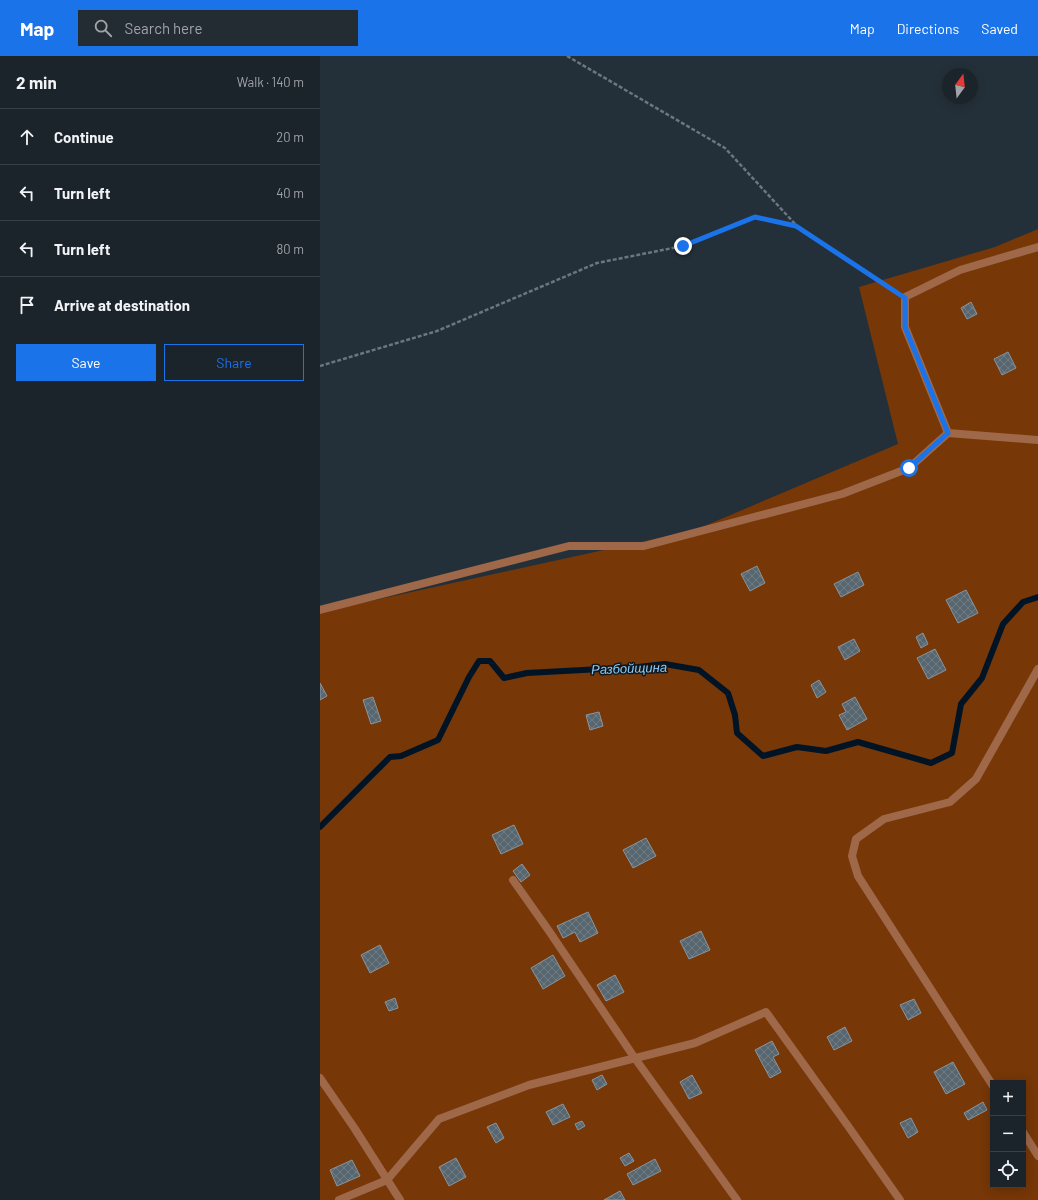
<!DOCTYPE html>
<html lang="en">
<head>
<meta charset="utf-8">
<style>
	:root { --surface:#1b242b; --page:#242c33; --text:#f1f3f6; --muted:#a0a4a9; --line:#394147; --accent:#1a73e8 }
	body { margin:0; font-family:Barlow,sans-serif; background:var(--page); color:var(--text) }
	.controls { position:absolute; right:12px; bottom:12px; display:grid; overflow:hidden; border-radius:0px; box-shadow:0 2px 10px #0003 }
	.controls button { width:36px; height:36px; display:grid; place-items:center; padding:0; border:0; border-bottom:1px solid var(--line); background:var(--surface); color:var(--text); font:20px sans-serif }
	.compass { position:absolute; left:622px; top:12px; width:36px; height:36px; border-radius:50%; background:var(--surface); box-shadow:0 2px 10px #0003; rotate:15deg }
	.stop { position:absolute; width:12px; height:12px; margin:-9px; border:3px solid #1a73e8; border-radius:50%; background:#fff }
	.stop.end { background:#1a73e8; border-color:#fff; box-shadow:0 1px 4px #0008 }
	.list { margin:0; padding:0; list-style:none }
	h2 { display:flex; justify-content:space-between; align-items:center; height:52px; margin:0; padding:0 16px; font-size:17px }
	h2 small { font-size:13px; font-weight:400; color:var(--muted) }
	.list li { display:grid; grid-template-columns:26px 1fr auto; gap:12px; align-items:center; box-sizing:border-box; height:56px; padding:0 16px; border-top:1px solid var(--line) }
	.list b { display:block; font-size:15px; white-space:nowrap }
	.list em { font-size:13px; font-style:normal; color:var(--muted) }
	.actions { display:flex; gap:8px; padding:12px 16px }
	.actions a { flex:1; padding:9px 0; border:1px solid var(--accent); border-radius:0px; text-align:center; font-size:14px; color:var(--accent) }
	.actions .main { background:var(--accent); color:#fff }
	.icon { flex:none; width:22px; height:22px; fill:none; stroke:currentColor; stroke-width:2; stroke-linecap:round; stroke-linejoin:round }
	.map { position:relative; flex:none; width:718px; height:1144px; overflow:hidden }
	header { display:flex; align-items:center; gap:24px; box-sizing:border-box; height:56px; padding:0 20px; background:var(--accent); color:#fff }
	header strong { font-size:19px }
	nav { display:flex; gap:22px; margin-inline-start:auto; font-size:14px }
	.search { width:280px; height:36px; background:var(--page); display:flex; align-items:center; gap:10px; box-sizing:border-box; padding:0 14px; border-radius:0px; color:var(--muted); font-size:15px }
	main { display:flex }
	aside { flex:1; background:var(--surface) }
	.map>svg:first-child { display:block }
</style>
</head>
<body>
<header>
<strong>Map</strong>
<div class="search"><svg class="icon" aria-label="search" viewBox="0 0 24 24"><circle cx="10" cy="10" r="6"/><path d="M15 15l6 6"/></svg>Search here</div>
<nav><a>Map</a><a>Directions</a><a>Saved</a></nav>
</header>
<main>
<aside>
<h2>2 min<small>Walk · 140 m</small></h2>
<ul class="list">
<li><svg class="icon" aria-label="ahead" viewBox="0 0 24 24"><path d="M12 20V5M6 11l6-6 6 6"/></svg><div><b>Continue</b></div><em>20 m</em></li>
<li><svg class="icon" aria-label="left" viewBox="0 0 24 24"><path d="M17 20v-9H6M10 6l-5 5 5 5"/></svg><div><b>Turn left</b></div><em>40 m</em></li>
<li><svg class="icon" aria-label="left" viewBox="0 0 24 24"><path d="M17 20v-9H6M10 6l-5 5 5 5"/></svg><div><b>Turn left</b></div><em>80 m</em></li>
<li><svg class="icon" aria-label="arrive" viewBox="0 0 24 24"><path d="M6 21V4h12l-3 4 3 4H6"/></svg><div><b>Arrive at destination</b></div></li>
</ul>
<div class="actions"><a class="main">Save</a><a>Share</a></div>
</aside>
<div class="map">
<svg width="718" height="1144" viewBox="0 0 718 1144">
	<defs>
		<pattern id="building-cross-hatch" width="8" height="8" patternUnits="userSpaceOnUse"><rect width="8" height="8" fill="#586670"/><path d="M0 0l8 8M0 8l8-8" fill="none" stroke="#6f7c84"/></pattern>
	</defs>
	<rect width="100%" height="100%" fill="#243039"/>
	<path fill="#773707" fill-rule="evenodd" d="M718,173V1144H0V556L375,474L578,388L539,231L675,191ZM673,1027H703V1129H673Z"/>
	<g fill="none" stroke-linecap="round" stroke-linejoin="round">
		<polyline stroke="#001426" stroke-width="6" points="0,771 70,701 81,700 118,684 149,621 159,605 170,605 184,622 207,617 318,611 345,608 379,614 408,637 415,659 417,677 443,700 477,691 506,695 538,686 611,707 632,697 641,648 662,622 683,568 703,546 718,541"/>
	</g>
	<g fill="url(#building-cross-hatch)" stroke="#8796a1">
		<polygon points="651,246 657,258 647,263 641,252"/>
		<polygon points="688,296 696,312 682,319 674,303"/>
		<polygon points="437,510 445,527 430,535 421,518"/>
		<polygon points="538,516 544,529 521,541 514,528"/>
		<polygon points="646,534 658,557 638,567 626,544"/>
		<polygon points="603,577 608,588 601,592 596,581"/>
		<polygon points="534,583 540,595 525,604 518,591"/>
		<polygon points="615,593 626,614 608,623 597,602"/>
		<polygon points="499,624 506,636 497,642 491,629"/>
		<polygon points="0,627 7,640 0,644"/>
		<polygon points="53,641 61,665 51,668 43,644"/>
		<polygon points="535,641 547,663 527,674 519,659 526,656 522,648"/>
		<polygon points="279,656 283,670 270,674 266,659"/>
		<polygon points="194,769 203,788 181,798 172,779"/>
		<polygon points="326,782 336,800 313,812 303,794"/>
		<polygon points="202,808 210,819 201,826 193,815"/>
		<polygon points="268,856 278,877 260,886 255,876 243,882 237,870"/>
		<polygon points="381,875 390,894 369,903 360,885"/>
		<polygon points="60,889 69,907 50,917 41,899"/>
		<polygon points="233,899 245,920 223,933 211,912"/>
		<polygon points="295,919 304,936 286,945 277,929"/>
		<polygon points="75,942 78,952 69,955 65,946"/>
		<polygon points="594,943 601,957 588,964 580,949"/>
		<polygon points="525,971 532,985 514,994 507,981"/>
		<polygon points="452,985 459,998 453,1001 461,1016 450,1022 435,994"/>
		<polygon points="633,1006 645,1028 626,1038 614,1016"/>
		<polygon points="282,1019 287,1028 277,1034 272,1024"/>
		<polygon points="372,1019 382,1037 369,1043 360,1026"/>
		<polygon points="663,1046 667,1054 648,1064 644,1057"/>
		<polygon points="243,1048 250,1061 233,1069 226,1056"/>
		<polygon points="591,1062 598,1076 588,1082 580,1067"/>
		<polygon points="262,1065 265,1070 258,1074 255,1068"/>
		<polygon points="176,1067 184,1082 176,1087 167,1071"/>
		<polygon points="309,1097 314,1105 305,1110 300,1102"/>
		<polygon points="136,1102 146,1121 129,1130 119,1111"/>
		<polygon points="335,1103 341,1115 313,1129 307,1118"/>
		<polygon points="32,1104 40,1120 17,1130 10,1114"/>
		<polygon points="300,1135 305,1144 284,1144"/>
	</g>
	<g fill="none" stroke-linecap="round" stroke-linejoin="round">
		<g stroke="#6b767d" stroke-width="2.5" stroke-dasharray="4 2" stroke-linecap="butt">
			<polyline points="247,0 405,92 476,169"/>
			<polyline points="0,310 117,275 277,207 363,190 435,161 476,170 573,234"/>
		</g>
		<g stroke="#9e6849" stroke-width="8">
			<polyline points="718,191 640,214 585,241 585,271 628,377 718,384"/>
			<polyline points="0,554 249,490 324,490 522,438 589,412 628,377"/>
			<polyline points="193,824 229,875 314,1001 417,1144"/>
			<polyline points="0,1022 35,1073 80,1144"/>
			<polyline points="673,1030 538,820 532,800 536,783 564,763 630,746 656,723 718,613"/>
			<polyline points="703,1076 718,1100"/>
			<polyline points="19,1144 67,1124 119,1063 209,1029 375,987 446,956 528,1070 580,1144"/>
		</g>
	</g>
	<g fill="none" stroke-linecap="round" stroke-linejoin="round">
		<polyline stroke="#1a73e8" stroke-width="5" points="363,190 435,161 476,170 585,242 585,271 628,377 589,412"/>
	</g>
	<g text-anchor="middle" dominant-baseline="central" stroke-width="3" stroke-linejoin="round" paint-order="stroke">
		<g font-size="13" font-style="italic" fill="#8bcbf9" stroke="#12171c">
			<text transform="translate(309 612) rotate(-2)">Разбойщина</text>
		</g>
	</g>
</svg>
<div class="controls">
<button>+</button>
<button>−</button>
<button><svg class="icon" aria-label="locate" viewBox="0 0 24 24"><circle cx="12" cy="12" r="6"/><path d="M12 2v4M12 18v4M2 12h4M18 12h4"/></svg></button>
</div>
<svg class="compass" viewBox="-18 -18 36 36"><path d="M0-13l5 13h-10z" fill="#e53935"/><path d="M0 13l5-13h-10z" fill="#a0a4a9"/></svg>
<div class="stop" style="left:589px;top:412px"></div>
<div class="stop end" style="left:363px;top:190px"></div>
</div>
</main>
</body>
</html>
